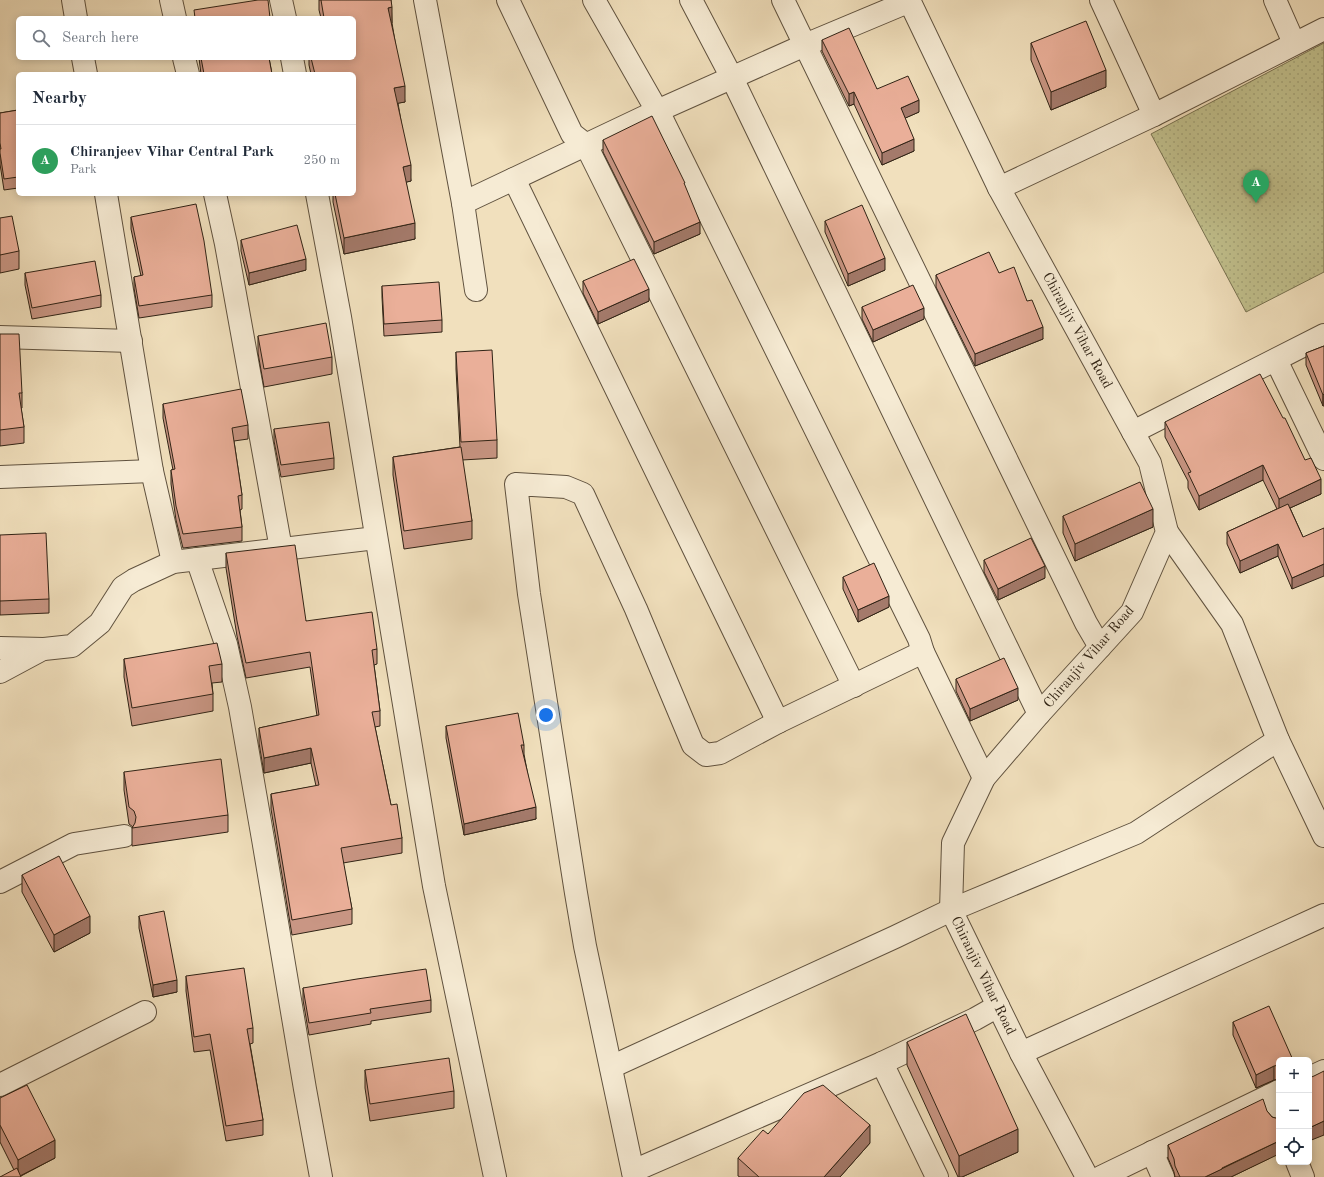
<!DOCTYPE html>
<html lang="en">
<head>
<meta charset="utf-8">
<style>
	:root { --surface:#fff; --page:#f6f6f7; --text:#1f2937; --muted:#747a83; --line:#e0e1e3; --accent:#8f2418 }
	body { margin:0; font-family:"Old Standard TT",serif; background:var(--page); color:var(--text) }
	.controls { position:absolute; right:12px; bottom:12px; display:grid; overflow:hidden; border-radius:6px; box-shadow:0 2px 10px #0003 }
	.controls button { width:36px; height:36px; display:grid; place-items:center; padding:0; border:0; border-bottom:1px solid var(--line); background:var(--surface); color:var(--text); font:20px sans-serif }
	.you { position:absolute; left:546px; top:715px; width:14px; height:14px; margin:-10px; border:3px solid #fff; border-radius:50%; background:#1a73e8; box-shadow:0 0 0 6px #1a73e833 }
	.badge { display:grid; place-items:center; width:26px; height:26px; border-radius:50%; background:var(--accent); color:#fff; font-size:13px; font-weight:700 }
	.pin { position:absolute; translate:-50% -33px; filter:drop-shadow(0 1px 2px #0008) }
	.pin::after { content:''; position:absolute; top:21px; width:14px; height:12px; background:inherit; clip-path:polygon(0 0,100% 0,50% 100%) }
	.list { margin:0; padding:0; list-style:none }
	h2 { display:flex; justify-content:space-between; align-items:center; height:52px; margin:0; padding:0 16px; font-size:17px }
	h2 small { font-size:13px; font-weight:400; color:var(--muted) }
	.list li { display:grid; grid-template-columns:26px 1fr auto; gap:12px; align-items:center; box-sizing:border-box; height:72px; padding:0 16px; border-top:1px solid var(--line) }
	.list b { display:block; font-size:15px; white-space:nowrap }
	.list p { margin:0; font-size:13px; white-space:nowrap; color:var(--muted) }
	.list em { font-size:13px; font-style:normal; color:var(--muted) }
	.icon { flex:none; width:22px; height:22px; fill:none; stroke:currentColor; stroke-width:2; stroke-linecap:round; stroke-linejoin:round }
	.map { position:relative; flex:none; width:1324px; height:1177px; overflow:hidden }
	.search { position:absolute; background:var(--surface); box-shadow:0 2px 10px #0003; left:16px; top:16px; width:340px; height:44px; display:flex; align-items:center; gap:10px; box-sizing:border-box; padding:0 14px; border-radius:6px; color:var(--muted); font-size:15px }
	.panel { position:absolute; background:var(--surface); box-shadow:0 2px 10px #0003; left:16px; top:72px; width:340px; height:124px; border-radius:6px }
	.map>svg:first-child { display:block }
</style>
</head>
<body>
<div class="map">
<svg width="1324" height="1177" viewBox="0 0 1324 1177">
	<defs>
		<pattern id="park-dots" width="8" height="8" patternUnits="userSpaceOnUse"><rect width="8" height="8" fill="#c1c08d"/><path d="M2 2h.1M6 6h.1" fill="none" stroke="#a6a579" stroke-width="1.8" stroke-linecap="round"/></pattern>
	</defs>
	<rect width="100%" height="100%" fill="#f1e0bd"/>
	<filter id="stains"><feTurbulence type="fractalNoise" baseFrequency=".005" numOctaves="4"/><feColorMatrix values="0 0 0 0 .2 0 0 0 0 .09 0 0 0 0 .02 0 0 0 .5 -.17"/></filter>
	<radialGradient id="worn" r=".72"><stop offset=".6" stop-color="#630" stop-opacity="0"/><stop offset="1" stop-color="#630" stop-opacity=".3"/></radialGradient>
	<polygon fill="url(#park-dots)" stroke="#787251" points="1324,43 1324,272 1246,312 1151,134"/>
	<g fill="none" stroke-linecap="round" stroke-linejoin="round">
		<defs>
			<g id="minor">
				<polyline points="73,0 76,18"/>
				<polyline points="171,0 175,18"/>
				<polyline points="281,0 285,18"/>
				<polyline points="425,0 463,203 476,290"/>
				<polyline points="508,0 572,134 586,145 854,686"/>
				<polyline points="594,0 664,123 919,639 923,652 984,778"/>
				<polyline points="691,0 732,78 1039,714"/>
				<polyline points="783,0 1086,623 1100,647"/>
				<path id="s1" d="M909,0L999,188L1150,463L1167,532L1132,612L1039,714L984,778L953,843L951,910L1021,1053L1087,1177"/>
				<polyline points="1101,0 1154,115"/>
				<polyline points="1275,0 1294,43"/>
				<polyline points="83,58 86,74"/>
				<polyline points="184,58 188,74"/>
				<polyline points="292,58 295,74"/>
				<polyline points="514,179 778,722"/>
				<polyline points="999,188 1154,115 1324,29"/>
				<polyline points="106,194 152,471 173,562"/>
				<polyline points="215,194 226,244 281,549"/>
				<polyline points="317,194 340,317 434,886 495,1177"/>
				<polyline points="463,203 657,111 805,45 910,1"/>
				<polyline points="0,337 131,341"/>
				<polyline points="1276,360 1324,459"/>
				<polyline points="1133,432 1324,335"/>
				<polyline points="0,477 152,471"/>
				<polyline points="1167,532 1232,624 1278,740 1324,836"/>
				<polyline points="197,559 226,644 240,707 263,839 305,1089 321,1177"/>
				<polyline points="0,648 44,649 72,646 100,623 123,587 134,580 173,562 376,538"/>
				<polyline points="0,672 41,650"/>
				<polyline points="0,882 74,844 124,836"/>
				<polyline points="1021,1053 1324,915"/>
				<polyline points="882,1063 937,1177"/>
				<polyline points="611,1067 895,937 951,910 1136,833 1278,740"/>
				<polyline points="1309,1078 1324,1071"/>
				<polyline points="0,1085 145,1012"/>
				<polyline points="1269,1096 1279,1120"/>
				<polyline points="1152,1152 1163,1177"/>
				<polyline points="1297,1162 1303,1177"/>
				<polyline points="633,1171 882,1063 975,1019 998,1006"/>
				<polyline points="634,1177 585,946 576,893 529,594 516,484 566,487 583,494 636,609 693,745 706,755 720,753 778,722 923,652"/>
				<polyline points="1101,1177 1279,1091"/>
			</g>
		</defs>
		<use href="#minor" stroke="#60523f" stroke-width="24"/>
		<use href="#minor" stroke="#f6ebd4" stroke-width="22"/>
	</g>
	<g fill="#c99684" stroke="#302315">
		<polygon points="319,0 391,0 392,23 405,102 398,103 411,181 406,182 415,239 344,254 333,202 333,194 354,194 354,74 311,74 309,65 309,58 354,58 354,18 321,18 319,10"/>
		<polygon points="822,40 877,89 919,112 905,118 914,151 882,165 854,104 849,106 822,51"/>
		<polygon points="1031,43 1106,87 1051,110 1031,60"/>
		<polygon points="199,58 269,58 272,74 201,74"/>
		<polygon points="18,110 18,188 4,190 0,164 0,113"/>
		<polygon points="603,140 685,187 700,234 654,254 603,152"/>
		<polygon points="131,217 212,295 212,307 139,318 134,288 134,277 141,276 131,229"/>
		<polygon points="0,218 19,251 19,269 0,273"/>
		<polygon points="825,221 885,270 848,286 825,232"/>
		<polygon points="241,240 306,270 249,285 241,251"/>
		<polygon points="25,273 101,295 101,307 32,319 25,285"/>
		<polygon points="999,273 1027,301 1043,339 975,366 936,287 936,275"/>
		<polygon points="583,281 649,301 598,324 583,293"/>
		<polygon points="382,286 442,320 442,332 384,336 382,297"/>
		<polygon points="862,307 924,319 873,342 862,319"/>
		<polygon points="0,334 22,393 22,408 21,408 24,427 24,443 0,446"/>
		<polygon points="258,336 332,357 332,374 264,387 258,353"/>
		<polygon points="1324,346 1323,406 1306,365 1306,353"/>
		<polygon points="456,352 497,440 497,458 462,460 472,521 472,539 404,549 393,475 393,457 460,447 456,369"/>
		<polygon points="163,404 248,425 248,439 234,441 242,495 242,509 240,510 242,527 242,541 183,548 176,520 171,484 171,470 173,470 163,418"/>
		<polygon points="1165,422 1305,460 1321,494 1290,508 1303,537 1292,589 1278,556 1240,573 1227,544 1227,532 1277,509 1263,480 1199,510 1188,488 1188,481 1165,437"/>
		<polygon points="274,429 334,458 334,469 281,477 274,441"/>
		<polygon points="1063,516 1153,527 1075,561 1063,533"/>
		<polygon points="0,535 49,599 49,613 0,615"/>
		<polygon points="226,553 306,621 377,649 377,664 374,665 380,711 380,726 375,727 391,805 402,838 402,853 343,863 352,909 352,924 292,935 271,809 271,794 316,786 311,763 264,773 259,743 259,728 317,716 310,667 246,678 237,636 226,568"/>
		<polygon points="984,560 1045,578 998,600 984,572"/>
		<polygon points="843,577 889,607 858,622 843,589"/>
		<polygon points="124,659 222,664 222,682 212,683 213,694 213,711 132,726 124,677"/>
		<polygon points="956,679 1018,700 970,721 956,691"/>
		<polygon points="446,726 524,745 524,754 536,819 464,835 446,738"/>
		<polygon points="124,772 228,815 228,832 132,846 132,828 133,827 129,824 124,790"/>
		<polygon points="22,875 90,933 54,952 22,892"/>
		<polygon points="139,916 177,992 153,997 139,928"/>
		<polygon points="186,976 253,1028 253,1043 250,1044 263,1120 263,1135 226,1141 210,1050 194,1052 186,991"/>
		<polygon points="303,988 431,1000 431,1012 371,1021 371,1024 309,1035 303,1000"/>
		<polygon points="1233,1022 1279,1060 1279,1079 1274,1080 1256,1088 1233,1035"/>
		<polygon points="907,1042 1018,1152 962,1177 958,1177 907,1065"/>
		<polygon points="365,1070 454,1091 454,1108 370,1121 365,1088"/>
		<polygon points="0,1098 55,1158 21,1176 14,1170 0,1142"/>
		<polygon points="1267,1111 1272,1117 1278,1119 1270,1158 1231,1177 1175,1177 1174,1172 1168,1158 1168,1145"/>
		<polygon points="768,1134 870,1143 840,1177 740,1177 738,1176 738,1158"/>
	</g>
	<g fill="#a47a6b" stroke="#302315">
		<polygon points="392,7 392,23 388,24 388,8"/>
		<polygon points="1106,70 1106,87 1051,110 1051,92"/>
		<polygon points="405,86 405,102 394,104 394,88"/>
		<polygon points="854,92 854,104 849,106 849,94"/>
		<polygon points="919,100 919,112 901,120 901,108"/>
		<polygon points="914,139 914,151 882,165 882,153"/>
		<polygon points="411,165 411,181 403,183 403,167"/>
		<polygon points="700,222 700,234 654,254 654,242"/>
		<polygon points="415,223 415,239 344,254 344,238"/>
		<polygon points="885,258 885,270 848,286 848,274"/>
		<polygon points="306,259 306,270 249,285 249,273"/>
		<polygon points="649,289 649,301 598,324 598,312"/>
		<polygon points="924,308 924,319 873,342 873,330"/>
		<polygon points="1043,327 1043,339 975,366 975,354"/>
		<polygon points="1324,394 1324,406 1323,406 1323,395"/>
		<polygon points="1263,465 1263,480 1199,510 1199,496"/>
		<polygon points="1321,479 1321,494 1279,513 1279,499"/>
		<polygon points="1153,509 1153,527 1075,561 1075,544"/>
		<polygon points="1278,544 1278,556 1240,573 1240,561"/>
		<polygon points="1324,564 1324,576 1292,589 1292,578"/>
		<polygon points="1045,566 1045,578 998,600 998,589"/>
		<polygon points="889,596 889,607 858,622 858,610"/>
		<polygon points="1018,688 1018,700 970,721 970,709"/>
		<polygon points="311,748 311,763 264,773 264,758"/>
		<polygon points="536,807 536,819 464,835 464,824"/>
		<polygon points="90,916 90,933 54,952 54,935"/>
		<polygon points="177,980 177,992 153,997 153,985"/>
		<polygon points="1274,1066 1274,1080 1256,1088 1256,1075"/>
		<polygon points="1324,1121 1324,1135 1309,1141 1309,1128"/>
		<polygon points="870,1125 870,1143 840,1177 824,1177"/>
		<polygon points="1018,1129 1018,1152 962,1177 959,1177 959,1156"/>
		<polygon points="55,1140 55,1158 18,1177 18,1160"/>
		<polygon points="1279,1141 1279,1154 1231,1177 1205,1177"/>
	</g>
	<g fill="#eaaf99" stroke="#302315">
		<polygon points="258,0 268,0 270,18 195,18 194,10"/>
		<polygon points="321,0 391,0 392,7 388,8 405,86 394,88 411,165 403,167 415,223 344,238 335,194 354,194 354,74 315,74 311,58 354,58 354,18 324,18"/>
		<polygon points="1086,21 1106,70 1051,92 1031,43"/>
		<polygon points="849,28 877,89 908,76 919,100 901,108 914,139 882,153 854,92 849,94 822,40"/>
		<polygon points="201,58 269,58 272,74 204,74"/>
		<polygon points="18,110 18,177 4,179 0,153 0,149 1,149 0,143 0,113"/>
		<polygon points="652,116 685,183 684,183 700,222 654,242 603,140"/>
		<polygon points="196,204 204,241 212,295 139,306 134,277 143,275 131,217"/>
		<polygon points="862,205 885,258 848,274 825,221"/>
		<polygon points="12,216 19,251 0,255 0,218"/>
		<polygon points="297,225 306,259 249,273 241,240"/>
		<polygon points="989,252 999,273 1014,267 1027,301 1032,300 1043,327 975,354 936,275"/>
		<polygon points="634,259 649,289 598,312 583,281"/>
		<polygon points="95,261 101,295 32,308 25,273"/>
		<polygon points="439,282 442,320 384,324 382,286"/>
		<polygon points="913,285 924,308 873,330 862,307"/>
		<polygon points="326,323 332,357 264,369 258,336"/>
		<polygon points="0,334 19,334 22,393 19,393 24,427 0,430"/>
		<polygon points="1324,346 1324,394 1323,395 1306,353"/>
		<polygon points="492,350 497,440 461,442 456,352"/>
		<polygon points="1260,374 1283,418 1285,418 1305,460 1311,458 1321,479 1279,499 1263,465 1199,496 1188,473 1191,472 1165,422"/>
		<polygon points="241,389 248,425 232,428 242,495 238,496 242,527 183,534 176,506 171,470 175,469 163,404"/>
		<polygon points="329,422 334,458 281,465 274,429"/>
		<polygon points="461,447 472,521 404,531 393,457"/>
		<polygon points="1140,482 1153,509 1075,544 1063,516"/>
		<polygon points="1288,504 1303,537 1324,528 1324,564 1292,578 1278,544 1240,561 1227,532"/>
		<polygon points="46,533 49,599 0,601 0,535"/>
		<polygon points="1031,538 1045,566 998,589 984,560"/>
		<polygon points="295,545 306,621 372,612 377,649 372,650 380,711 372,712 391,805 397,804 402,838 341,848 352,909 292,920 271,794 319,785 311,748 264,758 259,728 319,715 310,652 246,663 237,621 226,553"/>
		<polygon points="874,563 889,596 858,610 843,577"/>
		<polygon points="217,643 222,664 209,666 213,694 132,708 124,659"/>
		<polygon points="1004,658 1018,688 970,709 956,679"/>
		<polygon points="518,713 524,745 521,745 536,807 464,824 446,726"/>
		<polygon points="221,759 228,815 132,828 135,823 136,817 134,811 129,807 124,772"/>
		<polygon points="59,856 90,916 54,935 22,875"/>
		<polygon points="164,911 177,980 153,985 139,916"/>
		<polygon points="244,968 253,1028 247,1029 263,1120 226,1126 210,1034 194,1037 186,976"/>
		<polygon points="426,969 431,1000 370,1009 371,1013 309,1023 303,988 357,979"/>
		<polygon points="1269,1006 1293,1060 1279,1060 1279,1065 1274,1066 1256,1075 1233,1022"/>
		<polygon points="966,1014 1018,1129 959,1156 907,1042"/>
		<polygon points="449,1058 454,1091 370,1104 365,1070"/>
		<polygon points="1324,1071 1324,1121 1309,1128 1309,1078 1314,1076"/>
		<polygon points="27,1085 55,1140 18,1160 0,1125 0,1098"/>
		<polygon points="823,1085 870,1125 824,1177 759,1177 738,1158 763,1130 768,1134 804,1093"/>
		<polygon points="1263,1099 1267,1111 1272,1117 1279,1119 1279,1141 1222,1168 1222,1169 1205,1177 1180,1177 1175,1166 1174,1159 1168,1145"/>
		<polygon points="17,1168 21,1177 0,1177"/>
	</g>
	<g text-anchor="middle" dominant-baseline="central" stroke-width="3.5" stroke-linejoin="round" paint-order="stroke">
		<g font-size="14" fill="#302315" stroke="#f6ebd4">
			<text stroke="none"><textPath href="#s1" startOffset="371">Chiranjiv Vihar Road</textPath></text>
			<text transform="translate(1089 657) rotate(-49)">Chiranjiv Vihar Road</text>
			<text stroke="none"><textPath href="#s1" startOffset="1115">Chiranjiv Vihar Road</textPath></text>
		</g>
	</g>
	<rect width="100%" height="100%" filter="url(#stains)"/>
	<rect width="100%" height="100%" fill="url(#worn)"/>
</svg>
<div class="controls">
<button>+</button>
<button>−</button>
<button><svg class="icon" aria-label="locate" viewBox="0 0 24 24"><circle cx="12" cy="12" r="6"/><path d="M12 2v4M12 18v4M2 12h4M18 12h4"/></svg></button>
</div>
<div class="you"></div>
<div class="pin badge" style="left:1256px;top:203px;background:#2e9e5b">A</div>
<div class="search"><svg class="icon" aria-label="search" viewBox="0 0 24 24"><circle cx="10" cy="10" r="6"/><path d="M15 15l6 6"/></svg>Search here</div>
<section class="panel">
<h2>Nearby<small></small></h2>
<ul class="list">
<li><span class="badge" style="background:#2e9e5b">A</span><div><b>Chiranjeev Vihar Central Park</b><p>Park</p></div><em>250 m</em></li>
</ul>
</section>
</div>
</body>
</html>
